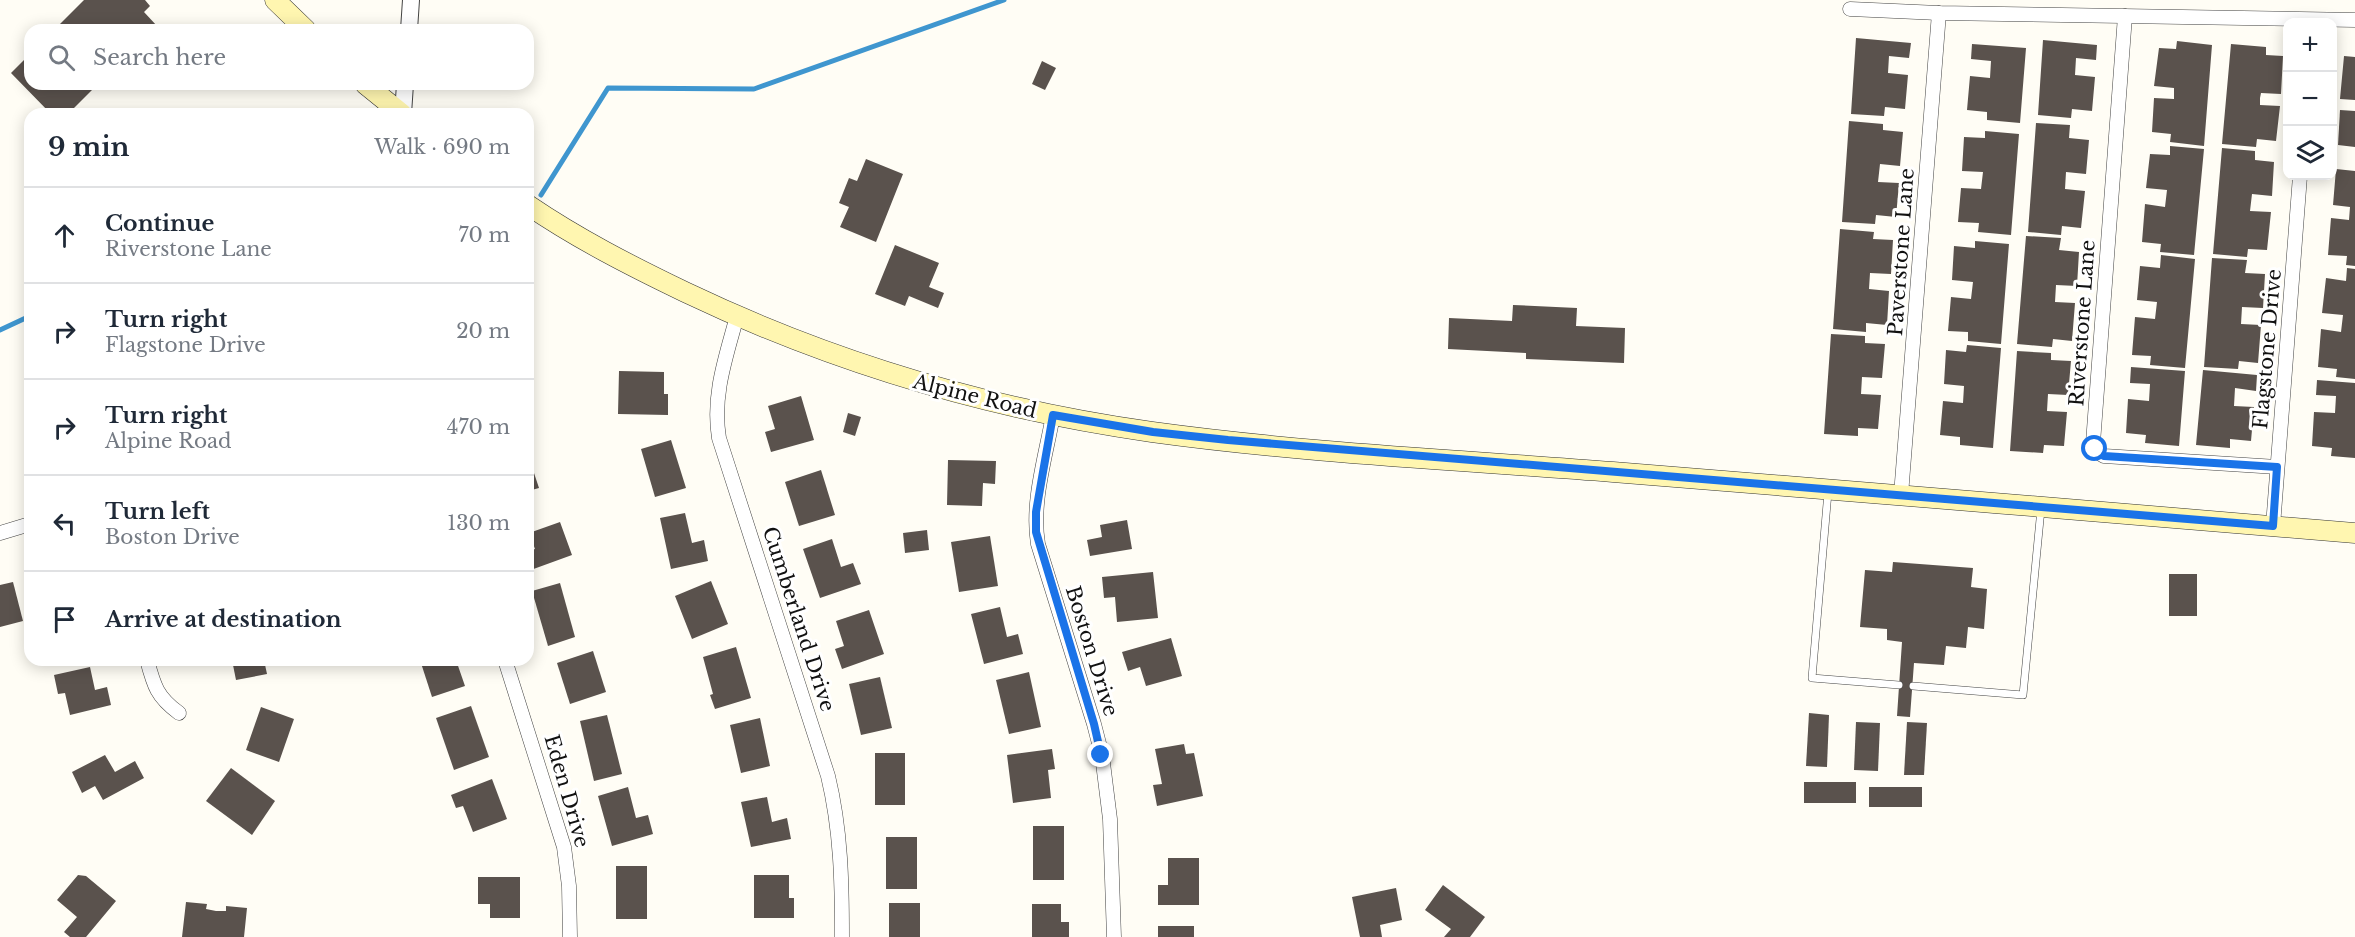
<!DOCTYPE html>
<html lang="en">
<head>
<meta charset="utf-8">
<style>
	:root { --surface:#fff; --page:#f2f2f3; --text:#1f2937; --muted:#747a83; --line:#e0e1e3 }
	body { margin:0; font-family:"Libre Baskerville",serif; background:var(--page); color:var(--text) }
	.controls { position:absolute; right:18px; top:18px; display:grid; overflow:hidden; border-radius:12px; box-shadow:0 3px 15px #0003 }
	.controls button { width:54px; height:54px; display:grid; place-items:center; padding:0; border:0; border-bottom:2px solid var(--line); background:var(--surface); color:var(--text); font:30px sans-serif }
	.stop { position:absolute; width:18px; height:18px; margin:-14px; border:4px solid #1a73e8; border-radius:50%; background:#fff }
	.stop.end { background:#1a73e8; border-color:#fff; box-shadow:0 2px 6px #0008 }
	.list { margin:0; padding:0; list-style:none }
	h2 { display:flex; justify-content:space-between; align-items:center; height:78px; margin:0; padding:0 24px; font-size:26px }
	h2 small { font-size:20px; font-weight:400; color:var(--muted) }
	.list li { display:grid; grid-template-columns:39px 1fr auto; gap:18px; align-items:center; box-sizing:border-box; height:96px; padding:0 24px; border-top:2px solid var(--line) }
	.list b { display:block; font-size:22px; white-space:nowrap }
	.list p { margin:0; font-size:20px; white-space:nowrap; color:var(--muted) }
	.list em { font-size:20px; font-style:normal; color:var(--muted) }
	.icon { flex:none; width:33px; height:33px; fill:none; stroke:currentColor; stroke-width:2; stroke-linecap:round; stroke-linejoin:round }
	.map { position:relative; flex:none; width:2355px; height:937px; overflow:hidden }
	.search { position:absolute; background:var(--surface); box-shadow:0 3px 15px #0003; left:24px; top:24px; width:510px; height:66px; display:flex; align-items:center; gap:15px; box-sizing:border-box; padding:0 21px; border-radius:18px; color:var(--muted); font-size:22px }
	.panel { position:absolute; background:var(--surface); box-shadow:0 3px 15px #0003; left:24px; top:108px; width:510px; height:558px; border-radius:18px }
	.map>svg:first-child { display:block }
</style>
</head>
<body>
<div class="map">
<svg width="2355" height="937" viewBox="0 0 2355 937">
	<rect width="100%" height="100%" fill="#fffdf5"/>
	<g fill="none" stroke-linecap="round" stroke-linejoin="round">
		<g stroke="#3f96cf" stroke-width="5">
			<polyline points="541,195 608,88 754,89 1004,0"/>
			<polyline points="0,330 30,316"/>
		</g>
	</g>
	<g fill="#5a524d">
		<polygon points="84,0 145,0 150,6 144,12 157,26 153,30 54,30"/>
		<polygon points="1856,38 1911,43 1909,58 1889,56 1888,73 1908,75 1905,109 1885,107 1884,116 1851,114"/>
		<polygon points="2043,40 2097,45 2096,60 2076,58 2075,75 2095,77 2092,111 2072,109 2071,118 2038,115"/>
		<polygon points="2177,41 2212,45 2204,146 2170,142 2171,134 2152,132 2154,98 2174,99 2174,88 2154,86 2159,48 2176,49"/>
		<polygon points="1972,44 2026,48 2020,123 1987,120 1987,112 1967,110 1970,76 1990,78 1991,61 1971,59"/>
		<polygon points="2231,44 2266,47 2266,55 2283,56 2281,94 2261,93 2260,98 2260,105 2280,106 2276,141 2257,139 2256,147 2222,144"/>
		<polygon points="30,54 30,84 98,84 68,114 51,114 11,73"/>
		<polygon points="2344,56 2355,57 2355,100 2340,99"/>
		<polygon points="1042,61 1056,68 1045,90 1032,84"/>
		<polygon points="2340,110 2355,111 2355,147 2338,145"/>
		<polygon points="1849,121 1883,124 1883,130 1903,132 1900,166 1880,164 1878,182 1899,183 1896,217 1876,215 1875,224 1842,222"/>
		<polygon points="2036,123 2070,125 2069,138 2089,140 2086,174 2066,172 2065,189 2085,191 2081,228 2062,226 2061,235 2028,232"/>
		<polygon points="1985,131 2019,134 2011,235 1978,232 1979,223 1958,222 1961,188 1981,189 1983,172 1962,171 1964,137 1985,138"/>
		<polygon points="2170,146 2204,149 2194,255 2160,252 2161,244 2142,242 2145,204 2165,207 2167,190 2146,188 2150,154 2170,155"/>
		<polygon points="2222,148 2255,151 2255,160 2274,162 2272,196 2252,194 2250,211 2271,212 2267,250 2248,249 2247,257 2213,254"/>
		<polygon points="866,159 903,174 876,242 840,227 849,207 839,203 849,178 857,181"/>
		<polygon points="2336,169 2355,171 2355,266 2346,265 2347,256 2328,255 2331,218 2349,220 2350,207 2333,205"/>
		<polygon points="1840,229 1874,232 1873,239 1893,240 1891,274 1870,273 1869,289 1889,291 1887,325 1866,323 1866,332 1833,329"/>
		<polygon points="2026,236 2061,238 2059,250 2079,252 2077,286 2056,285 2055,302 2075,303 2072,341 2053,339 2052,347 2017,344"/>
		<polygon points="1975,241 2009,244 2001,344 1968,341 1968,332 1948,331 1951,297 1971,299 1973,282 1952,280 1954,246 1975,248"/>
		<polygon points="895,245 939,263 929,287 944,293 938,308 909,296 905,306 875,294"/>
		<polygon points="2161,255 2195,259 2185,368 2150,365 2151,356 2132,355 2135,317 2155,319 2157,302 2137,300 2140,266 2160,268"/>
		<polygon points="2212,258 2247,260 2245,273 2265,274 2263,308 2242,307 2241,324 2261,325 2258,363 2239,361 2238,369 2204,367"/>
		<polygon points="2347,268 2355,269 2355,379 2336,377 2337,369 2318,367 2321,329 2341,332 2343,315 2322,313 2326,278 2346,281"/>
		<polygon points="1513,305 1577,308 1576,326 1625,328 1624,363 1526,359 1526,353 1448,349 1449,318 1512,321"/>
		<polygon points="1831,334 1865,336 1865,343 1885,344 1882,378 1862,377 1861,394 1881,395 1878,429 1858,428 1858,436 1824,434"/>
		<polygon points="1967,345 2001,348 1993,448 1960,445 1960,437 1940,435 1943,401 1963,403 1964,386 1944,384 1946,350 1966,352"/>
		<polygon points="2017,351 2051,353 2051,360 2071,361 2068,395 2048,394 2047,411 2067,412 2064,446 2044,445 2043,453 2010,451"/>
		<polygon points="2131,367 2185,371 2179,446 2145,443 2146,435 2126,433 2128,399 2149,401 2150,384 2130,383"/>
		<polygon points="2203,370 2257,375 2256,391 2235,388 2234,406 2254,407 2251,441 2230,439 2230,448 2196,445"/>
		<polygon points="619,371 664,372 664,394 668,394 668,415 618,414"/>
		<polygon points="2317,380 2355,383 2355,458 2331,456 2332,448 2312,446 2314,412 2335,413 2336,396 2316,395"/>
		<polygon points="801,396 814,440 771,452 765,432 775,429 768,406"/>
		<polygon points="848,413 861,417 855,436 843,432"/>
		<polygon points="671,440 686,488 655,497 641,449"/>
		<polygon points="528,455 539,488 528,491"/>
		<polygon points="948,460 996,461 995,484 983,483 982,506 947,505"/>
		<polygon points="821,470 835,515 799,526 785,482"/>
		<polygon points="685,513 692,543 704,540 708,561 671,569 660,518"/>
		<polygon points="1127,520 1132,549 1090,556 1087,540 1102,537 1100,525"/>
		<polygon points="560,522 572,555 528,571 528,551 535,549 529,533"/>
		<polygon points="927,530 929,550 905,553 903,533"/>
		<polygon points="990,536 998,586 959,592 951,542"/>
		<polygon points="832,539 841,567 853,563 861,584 820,598 803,549"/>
		<polygon points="1893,562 1973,568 1971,587 1987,589 1984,629 1968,627 1966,648 1946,646 1944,665 1914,663 1910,717 1897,716 1902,642 1887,640 1887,629 1860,627 1865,570 1892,572"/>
		<polygon points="1153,572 1158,618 1117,622 1115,597 1104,598 1102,577"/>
		<rect x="2169" y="574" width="28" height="42"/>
		<polygon points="711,581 728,624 692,639 675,596"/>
		<polygon points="13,582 23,621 0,627 0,585"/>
		<polygon points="560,583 575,637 548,646 532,591"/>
		<polygon points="1000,607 1007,637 1018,634 1023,654 984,664 971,614"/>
		<polygon points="869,610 884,654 842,669 835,649 844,646 836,621"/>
		<polygon points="1171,638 1182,676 1146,686 1140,667 1128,671 1122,652"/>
		<polygon points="736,647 751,698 715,709 710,695 713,694 703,657"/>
		<polygon points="593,651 606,692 570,704 557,663"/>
		<polygon points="232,660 264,660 267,674 236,680"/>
		<polygon points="420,660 456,660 465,686 432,697"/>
		<polygon points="90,667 95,690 107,687 111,705 70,715 65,693 58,694 54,675"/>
		<polygon points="1029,672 1041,727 1009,734 996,680"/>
		<polygon points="880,677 892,728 861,735 849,684"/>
		<polygon points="471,706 489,757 454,770 436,718"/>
		<polygon points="261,707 294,719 279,762 246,750"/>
		<polygon points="1809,713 1829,715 1827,767 1806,766"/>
		<polygon points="607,715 622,774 594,781 580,721"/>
		<polygon points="760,718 770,766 741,773 730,725"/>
		<polygon points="1856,722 1880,723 1878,771 1854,770"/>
		<polygon points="1907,722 1927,723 1924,775 1904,775"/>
		<polygon points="1184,744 1186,754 1194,753 1203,796 1157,806 1153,785 1162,784 1155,749"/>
		<polygon points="1052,749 1055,769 1048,770 1051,798 1013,803 1007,755"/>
		<rect x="875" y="753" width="30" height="52"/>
		<polygon points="105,755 115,772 135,761 144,778 103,800 95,786 82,793 72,772"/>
		<polygon points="231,768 275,801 252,835 206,801"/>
		<polygon points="492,779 507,819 473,832 463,806 456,808 451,795"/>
		<rect x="1804" y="782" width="52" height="21"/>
		<polygon points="628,787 636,818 648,815 653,834 612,846 598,796"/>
		<rect x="1869" y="787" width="53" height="20"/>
		<polygon points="767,797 772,822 787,818 791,839 751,847 741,802"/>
		<rect x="1033" y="826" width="31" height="54"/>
		<rect x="886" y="837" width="31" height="52"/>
		<polygon points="1168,858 1199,858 1199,905 1158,905 1158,885 1168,885"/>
		<rect x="616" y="866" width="31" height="53"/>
		<polygon points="78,875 86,876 116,901 86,937 70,937 64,932 77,917 57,900"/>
		<polygon points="754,875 789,875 789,898 794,898 794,918 754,918"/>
		<polygon points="478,877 520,877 520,918 490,918 490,904 478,904"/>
		<polygon points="1443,885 1485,917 1470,937 1444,937 1451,929 1425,910"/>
		<polygon points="1396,888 1402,920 1380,925 1382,937 1360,937 1352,897"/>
		<polygon points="186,902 207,904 206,909 216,911 226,911 226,906 247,908 244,937 182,937"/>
		<rect x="889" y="903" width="31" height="34"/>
		<polygon points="1032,904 1061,904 1061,922 1069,922 1069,937 1032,937"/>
		<rect x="1158" y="926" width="36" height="11"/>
	</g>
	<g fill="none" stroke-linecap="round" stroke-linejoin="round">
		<defs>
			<g id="service">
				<polyline points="1828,492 1812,678 1899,685"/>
				<polyline points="1913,686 2023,695 2041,509"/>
			</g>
			<g id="minor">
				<polyline points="1850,9 1939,13 2355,20"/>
				<polyline points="2125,16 2093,443 2099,453 2104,456 2277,467"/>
				<path d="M737,316C726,357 712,395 719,438L828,776C841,830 842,882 842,937"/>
				<path d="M1053,415C1046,456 1031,502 1038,544L1094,724L1102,755L1110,819L1114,937"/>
				<polyline points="1901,495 1939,13"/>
				<polyline points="2273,526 2300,176"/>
				<polyline points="0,533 30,524"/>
				<path d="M147,660C154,686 157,697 179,713"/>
				<polyline points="505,660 564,847 569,886 570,937"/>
			</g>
			<g id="tertiary">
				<polyline points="409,30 411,0"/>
				<polyline points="403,114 405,84"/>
			</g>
			<g id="secondary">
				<polyline points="275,0 306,30"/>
				<polyline points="365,84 402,114"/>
				<path d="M528,205C578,239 631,266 685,292C834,363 988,409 1152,432C1305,453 1459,460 1613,472C1860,492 2108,512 2355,533"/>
			</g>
		</defs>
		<use href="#service" stroke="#444" stroke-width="8"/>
		<use href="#minor" stroke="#444" stroke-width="15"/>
		<use href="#tertiary" stroke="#444" stroke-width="18"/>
		<use href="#secondary" stroke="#333" stroke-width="21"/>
		<use href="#service" stroke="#fff" stroke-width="7"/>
		<use href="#minor" stroke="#fff" stroke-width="14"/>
		<use href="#tertiary" stroke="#fff" stroke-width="16"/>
		<use href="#secondary" stroke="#fff6b0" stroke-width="20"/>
	</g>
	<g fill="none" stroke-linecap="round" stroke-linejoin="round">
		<polyline stroke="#1a73e8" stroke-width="8" points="1101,755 1094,724 1036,532 1036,512 1053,415 1153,432 1228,440 2273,526 2277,467 2104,456 2095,449"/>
	</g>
	<g text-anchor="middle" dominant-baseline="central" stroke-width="6" stroke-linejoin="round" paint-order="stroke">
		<g font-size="20" fill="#111" stroke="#fff">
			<text transform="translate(1901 252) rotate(-86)">Paverstone Lane</text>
			<text transform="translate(2082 323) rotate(-86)">Riverstone Lane</text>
			<text transform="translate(2267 349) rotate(-85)">Flagstone Drive</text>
			<text transform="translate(975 396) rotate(14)">Alpine Road</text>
			<text transform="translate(799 619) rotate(72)">Cumberland Drive</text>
			<text transform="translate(1092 651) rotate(73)">Boston Drive</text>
			<text transform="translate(567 791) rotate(74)">Eden Drive</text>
		</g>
	</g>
</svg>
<div class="controls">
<button>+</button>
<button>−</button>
<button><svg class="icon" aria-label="layers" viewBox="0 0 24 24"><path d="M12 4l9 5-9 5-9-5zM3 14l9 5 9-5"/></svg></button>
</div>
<div class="stop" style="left:2095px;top:449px"></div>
<div class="stop end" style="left:1101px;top:755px"></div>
<div class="search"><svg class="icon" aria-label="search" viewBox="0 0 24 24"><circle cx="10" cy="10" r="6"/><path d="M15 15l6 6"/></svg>Search here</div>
<section class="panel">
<h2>9 min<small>Walk · 690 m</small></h2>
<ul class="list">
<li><svg class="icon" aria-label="ahead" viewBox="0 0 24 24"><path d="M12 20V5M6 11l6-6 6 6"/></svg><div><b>Continue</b><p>Riverstone Lane</p></div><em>70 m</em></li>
<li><svg class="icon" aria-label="right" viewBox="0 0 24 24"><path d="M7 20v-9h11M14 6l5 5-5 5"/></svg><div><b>Turn right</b><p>Flagstone Drive</p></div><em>20 m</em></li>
<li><svg class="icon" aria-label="right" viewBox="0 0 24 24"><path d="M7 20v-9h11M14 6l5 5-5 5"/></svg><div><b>Turn right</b><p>Alpine Road</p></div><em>470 m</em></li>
<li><svg class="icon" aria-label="left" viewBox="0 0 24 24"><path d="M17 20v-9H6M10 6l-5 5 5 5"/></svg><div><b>Turn left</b><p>Boston Drive</p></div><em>130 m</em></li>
<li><svg class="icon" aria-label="arrive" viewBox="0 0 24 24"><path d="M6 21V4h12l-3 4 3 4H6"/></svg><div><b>Arrive at destination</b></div></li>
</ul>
</section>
</div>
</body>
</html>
